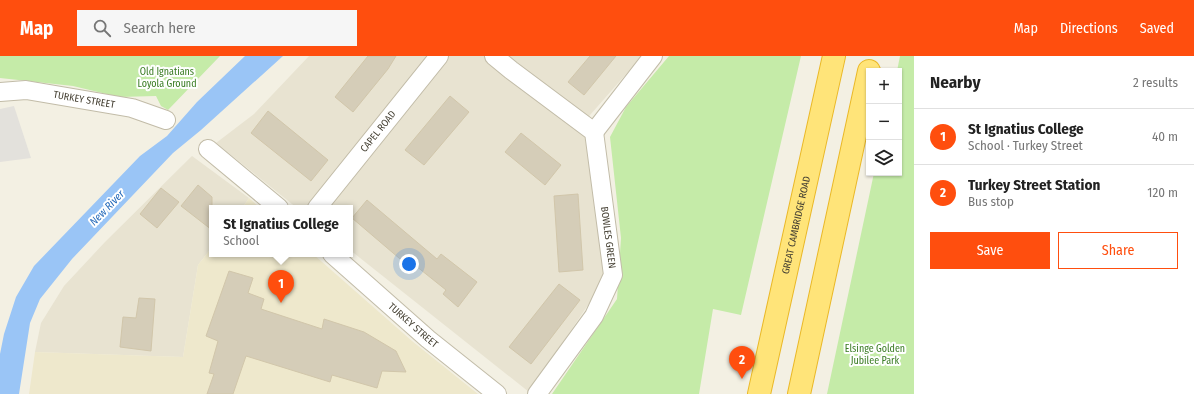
<!DOCTYPE html>
<html lang="en">
<head>
<meta charset="utf-8">
<style>
	:root { --surface:#fff; --page:#f6f6f6; --text:#222; --muted:#767676; --line:#e0e0e0; --accent:#ff4e0e }
	body { margin:0; font-family:"Fira Sans Condensed",sans-serif; background:var(--page); color:var(--text) }
	.controls { position:absolute; right:12px; top:12px; display:grid; overflow:hidden; border-radius:0px; box-shadow:0 1px 3px #0004 }
	.controls button { width:36px; height:36px; display:grid; place-items:center; padding:0; border:0; border-bottom:1px solid var(--line); background:var(--surface); color:var(--text); font:20px sans-serif }
	.you { position:absolute; left:409px; top:208px; width:14px; height:14px; margin:-10px; border:3px solid #fff; border-radius:50%; background:#1a73e8; box-shadow:0 0 0 6px #1a73e833 }
	.badge { display:grid; place-items:center; width:26px; height:26px; border-radius:50%; background:var(--accent); color:#fff; font-size:13px; font-weight:700 }
	.pin { position:absolute; translate:-50% -33px; filter:drop-shadow(0 1px 2px #0008) }
	.pin::after { content:''; position:absolute; top:21px; width:14px; height:12px; background:inherit; clip-path:polygon(0 0,100% 0,50% 100%) }
	.popup { position:absolute; left:209px; top:149px; width:144px; height:52px; box-sizing:border-box; display:grid; place-content:center; border-radius:0px; background:var(--surface); filter:drop-shadow(0 1px 3px #0005); font-size:13px; white-space:nowrap; color:var(--muted) }
	.popup b { font-size:15px; color:var(--text) }
	.popup::after { content:''; position:absolute; left:50%; top:100%; margin-left:-8px; border:8px solid transparent; border-top-color:var(--surface) }
	.list { margin:0; padding:0; list-style:none }
	h2 { display:flex; justify-content:space-between; align-items:center; height:52px; margin:0; padding:0 16px; font-size:17px }
	h2 small { font-size:13px; font-weight:400; color:var(--muted) }
	.list li { display:grid; grid-template-columns:26px 1fr auto; gap:12px; align-items:center; box-sizing:border-box; height:56px; padding:0 16px; border-top:1px solid var(--line) }
	.list b { display:block; font-size:15px; white-space:nowrap }
	.list p { margin:0; font-size:13px; white-space:nowrap; color:var(--muted) }
	.list em { font-size:13px; font-style:normal; color:var(--muted) }
	.actions { display:flex; gap:8px; padding:12px 16px }
	.actions a { flex:1; padding:9px 0; border:1px solid var(--accent); border-radius:0px; text-align:center; font-size:14px; color:var(--accent) }
	.actions .main { background:var(--accent); color:#fff }
	.icon { flex:none; width:22px; height:22px; fill:none; stroke:currentColor; stroke-width:2; stroke-linecap:round; stroke-linejoin:round }
	.map { position:relative; flex:none; width:914px; height:338px; overflow:hidden }
	header { display:flex; align-items:center; gap:24px; box-sizing:border-box; height:56px; padding:0 20px; background:var(--accent); color:#fff }
	header strong { font-size:19px }
	nav { display:flex; gap:22px; margin-inline-start:auto; font-size:14px }
	.search { width:280px; height:36px; background:var(--page); display:flex; align-items:center; gap:10px; box-sizing:border-box; padding:0 14px; border-radius:0px; color:var(--muted); font-size:15px }
	main { display:flex }
	aside { flex:1; background:var(--surface) }
	.map>svg:first-child { display:block }
</style>
</head>
<body>
<header>
<strong>Map</strong>
<div class="search"><svg class="icon" aria-label="search" viewBox="0 0 24 24"><circle cx="10" cy="10" r="6"/><path d="M15 15l6 6"/></svg>Search here</div>
<nav><a>Map</a><a>Directions</a><a>Saved</a></nav>
</header>
<main>
<div class="map">
<svg width="914" height="338" viewBox="0 0 914 338">
	<rect width="100%" height="100%" fill="#f3f0e3"/>
	<g fill="#e8e3d1">
		<polygon points="309,0 642,0 583,67 605,224 529,336 350,194 350,152 297,152 216,87 254,58"/>
		<polygon points="192,100 249,142 242,152 212,152 212,191 198,209 183,301 35,296 41,267 64,230 105,186"/>
	</g>
	<g fill="#eee8cc">
		<polygon points="249,142 260,152 242,152"/>
		<polygon points="212,191 212,198 313,198 412,285 478,338 29,338 35,296 183,301 198,209"/>
	</g>
	<g fill="#c5eba8">
		<polygon points="0,0 220,0 168,54 161,50 156,40 119,41 73,30 0,22"/>
		<polygon points="669,0 801,0 741,259 713,253 699,338 552,338 617,243 621,182 610,81 626,51"/>
		<polygon points="900,0 914,0 914,338 827,338 874,117 899,117 899,15 897,15"/>
	</g>
	<polygon fill="#e3e1dc" points="14,50 31,102 0,106 0,53"/>
	<polygon fill="#9ac5f6" points="245,0 283,0 201,74 173,97 72,203 40,243 30,267 19,338 0,338 0,298 4,278 16,241 34,210 140,100 167,80 197,46"/>
	<g fill="#d5cdb8" stroke="#d1c6aa">
		<polygon points="368,0 396,0 388,13 353,56 335,41"/>
		<polygon points="590,0 616,0 584,39 568,26"/>
		<polygon points="450,40 469,56 424,109 405,94"/>
		<polygon points="268,55 328,104 311,125 251,77"/>
		<polygon points="521,77 561,109 545,129 505,96"/>
		<polygon points="198,129 212,141 212,174 181,150"/>
		<polygon points="161,132 179,146 157,172 140,158"/>
		<polygon points="578,138 583,214 559,216 554,140"/>
		<polygon points="367,144 437,203 441,198 477,226 458,251 443,238 446,234 416,210 413,214 352,162"/>
		<polygon points="229,215 253,222 248,237 264,243 261,253 322,273 324,263 364,276 396,295 406,316 382,315 377,332 332,319 330,326 246,300 233,338 207,338 214,318 209,317 218,285 206,280"/>
		<polygon points="559,228 580,244 531,308 509,291"/>
		<polygon points="139,242 155,243 151,295 120,291 123,261 136,262"/>
	</g>
	<g fill="none" stroke-linecap="round" stroke-linejoin="round">
		<defs>
			<g id="minor">
				<path id="s1" d="M494,0L511,14L594,76L613,219L594,260L537,338"/>
				<path id="s2" d="M0,36L26,34L132,52L166,64"/>
				<polyline points="594,76 653,0"/>
				<polyline points="208,93 279,152"/>
				<path id="s3" d="M317,152L439,0"/>
				<path id="s4" d="M332,198L428,283L497,338"/>
			</g>
			<g id="trunk">
				<path id="s5" d="M759,338L834,0"/>
				<polyline points="799,338 869,15"/>
			</g>
		</defs>
		<use href="#minor" stroke="#c2bca8" stroke-width="20"/>
		<use href="#trunk" stroke="#eab827" stroke-width="24"/>
		<use href="#minor" stroke="#fff" stroke-width="18"/>
		<use href="#trunk" stroke="#ffe479" stroke-width="22"/>
	</g>
	<g text-anchor="middle" dominant-baseline="central" stroke-width="4" stroke-linejoin="round" paint-order="stroke">
		<g font-size="10" fill="#397b22" stroke="#fff">
			<text x="167" y="16">Old Ignatians<tspan x="167" dy="12">Loyola Ground</tspan></text>
			<text x="875" y="293">Elsinge Golden<tspan x="875" dy="12">Jubilee Park</tspan></text>
		</g>
		<g font-size="10" fill="#454033" stroke="#fff">
			<text stroke="none"><textPath href="#s2" startOffset="85">TURKEY STREET</textPath></text>
			<text stroke="none"><textPath href="#s3" startOffset="98">CAPEL ROAD</textPath></text>
			<text stroke="none"><textPath href="#s5" startOffset="173">GREAT CAMBRIDGE ROAD</textPath></text>
			<text stroke="none"><textPath href="#s1" startOffset="232">BOWLES GREEN</textPath></text>
			<text stroke="none"><textPath href="#s4" startOffset="108">TURKEY STREET</textPath></text>
		</g>
		<g font-size="11" font-style="italic" fill="#2469b9" stroke="#fff">
			<text transform="translate(107 152) rotate(-46)">New River</text>
		</g>
	</g>
</svg>
<div class="controls">
<button>+</button>
<button>−</button>
<button><svg class="icon" aria-label="layers" viewBox="0 0 24 24"><path d="M12 4l9 5-9 5-9-5zM3 14l9 5 9-5"/></svg></button>
</div>
<div class="you"></div>
<div class="pin badge" style="left:281px;top:247px">1</div>
<div class="popup"><b>St Ignatius College</b>School</div>
<div class="pin badge" style="left:742px;top:323px">2</div>
</div>
<aside>
<h2>Nearby<small>2 results</small></h2>
<ul class="list">
<li><span class="badge">1</span><div><b>St Ignatius College</b><p>School · Turkey Street</p></div><em>40 m</em></li>
<li><span class="badge">2</span><div><b>Turkey Street Station</b><p>Bus stop</p></div><em>120 m</em></li>
</ul>
<div class="actions"><a class="main">Save</a><a>Share</a></div>
</aside>
</main>
</body>
</html>
